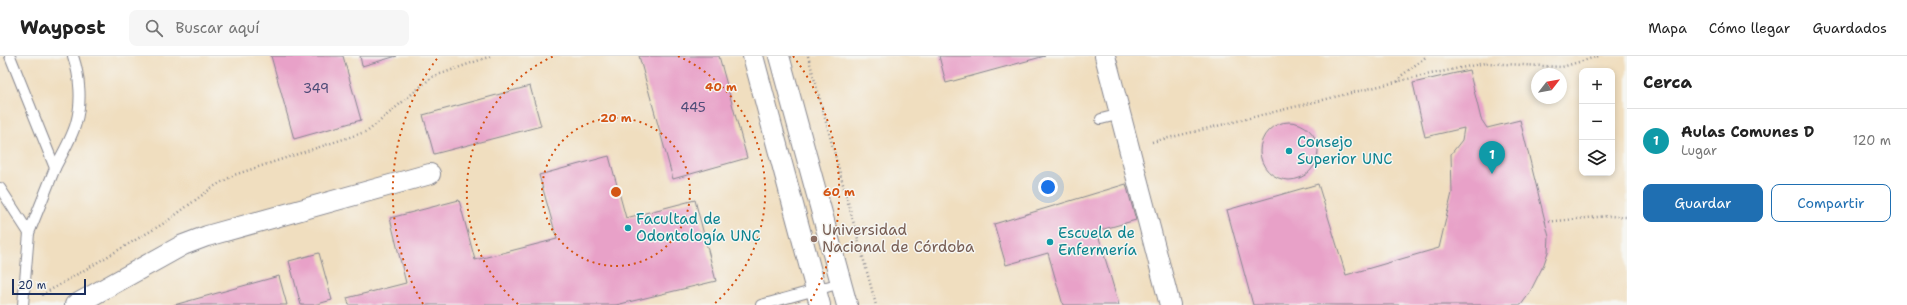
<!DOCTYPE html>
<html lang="es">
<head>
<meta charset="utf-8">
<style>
	:root { --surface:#fff; --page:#f6f6f6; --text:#222; --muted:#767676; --line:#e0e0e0; --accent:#1f6fb2 }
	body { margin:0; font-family:"Shantell Sans",sans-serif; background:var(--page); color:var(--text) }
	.controls { position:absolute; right:12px; top:12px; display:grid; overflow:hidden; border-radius:8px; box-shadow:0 2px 6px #0003 }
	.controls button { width:36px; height:36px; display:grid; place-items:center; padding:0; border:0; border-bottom:1px solid var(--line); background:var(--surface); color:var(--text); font:20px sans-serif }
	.compass { position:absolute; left:1531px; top:12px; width:36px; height:36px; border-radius:50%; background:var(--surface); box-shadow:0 2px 6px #0003; rotate:59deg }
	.scale { position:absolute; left:12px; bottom:10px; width:74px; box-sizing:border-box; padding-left:4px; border:2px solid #1b2f5e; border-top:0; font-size:11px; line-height:14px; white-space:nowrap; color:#1b2f5e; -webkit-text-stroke:3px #f6f6f2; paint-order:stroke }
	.you { position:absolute; left:1048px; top:131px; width:14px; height:14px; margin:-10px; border:3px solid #fff; border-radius:50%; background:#1a73e8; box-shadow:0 0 0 6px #1a73e833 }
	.badge { display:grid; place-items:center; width:26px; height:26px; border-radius:50%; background:var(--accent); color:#fff; font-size:13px; font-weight:700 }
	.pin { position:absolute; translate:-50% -33px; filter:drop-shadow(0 1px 2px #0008) }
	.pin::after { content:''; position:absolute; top:21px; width:14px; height:12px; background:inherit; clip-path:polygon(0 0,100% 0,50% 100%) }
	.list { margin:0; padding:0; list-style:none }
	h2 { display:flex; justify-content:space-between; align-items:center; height:52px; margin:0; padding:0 16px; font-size:17px }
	h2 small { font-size:13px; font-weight:400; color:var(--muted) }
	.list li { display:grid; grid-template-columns:26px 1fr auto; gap:12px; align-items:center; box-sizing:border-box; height:64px; padding:0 16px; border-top:1px solid var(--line) }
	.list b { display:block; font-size:15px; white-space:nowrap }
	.list p { margin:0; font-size:13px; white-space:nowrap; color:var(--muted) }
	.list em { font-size:13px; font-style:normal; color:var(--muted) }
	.actions { display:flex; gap:8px; padding:12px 16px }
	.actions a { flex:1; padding:9px 0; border:1px solid var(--accent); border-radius:8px; text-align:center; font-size:14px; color:var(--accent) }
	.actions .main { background:var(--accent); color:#fff }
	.icon { flex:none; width:22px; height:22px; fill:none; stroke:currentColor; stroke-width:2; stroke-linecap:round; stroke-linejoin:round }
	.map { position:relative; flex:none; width:1627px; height:249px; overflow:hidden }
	header { display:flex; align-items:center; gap:24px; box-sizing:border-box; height:56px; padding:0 20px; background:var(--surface); border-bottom:1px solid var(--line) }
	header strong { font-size:19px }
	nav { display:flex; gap:22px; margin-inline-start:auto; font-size:14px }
	.search { width:280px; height:36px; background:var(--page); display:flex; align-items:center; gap:10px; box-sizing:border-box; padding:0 14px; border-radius:8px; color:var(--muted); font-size:15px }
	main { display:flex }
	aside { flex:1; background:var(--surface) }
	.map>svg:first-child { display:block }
</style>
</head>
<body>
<header>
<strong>Waypost</strong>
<div class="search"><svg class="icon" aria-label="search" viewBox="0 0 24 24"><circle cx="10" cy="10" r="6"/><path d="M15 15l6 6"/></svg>Buscar aquí</div>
<nav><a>Mapa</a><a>Cómo llegar</a><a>Guardados</a></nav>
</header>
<main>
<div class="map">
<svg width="1627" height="249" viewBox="0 0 1627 249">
	<rect width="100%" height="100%" fill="#f6f6f2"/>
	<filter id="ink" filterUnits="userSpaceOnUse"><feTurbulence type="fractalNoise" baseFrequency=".025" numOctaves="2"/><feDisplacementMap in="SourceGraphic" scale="8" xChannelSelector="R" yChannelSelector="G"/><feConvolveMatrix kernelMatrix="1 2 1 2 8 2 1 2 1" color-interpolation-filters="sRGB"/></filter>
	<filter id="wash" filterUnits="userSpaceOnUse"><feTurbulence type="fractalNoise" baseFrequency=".012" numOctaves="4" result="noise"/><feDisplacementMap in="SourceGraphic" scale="16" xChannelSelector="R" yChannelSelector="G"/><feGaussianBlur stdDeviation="0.9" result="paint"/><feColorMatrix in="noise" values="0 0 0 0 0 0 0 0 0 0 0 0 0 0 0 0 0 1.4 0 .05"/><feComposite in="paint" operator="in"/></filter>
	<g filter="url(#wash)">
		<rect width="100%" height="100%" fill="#f0debf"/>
		<g id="blocks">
			<g fill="#e8a1c8">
				<polygon points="271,0 343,0 361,64 294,83"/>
				<polygon points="360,0 397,0 362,10"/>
				<polygon points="639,0 719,0 747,102 673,123"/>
				<polygon points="939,0 1045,0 946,27"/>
				<polygon points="1469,14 1481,63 1487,72 1520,64 1549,181 1548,196 1544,208 1529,238 1521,249 1253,249 1227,154 1318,128 1346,219 1439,192 1452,137 1451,98 1462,84 1464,72 1425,81 1413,27"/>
				<polygon points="530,30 541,70 434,98 423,59"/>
				<circle cx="1289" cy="95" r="29"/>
				<polygon points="609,100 626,162 695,144 716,225 616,249 349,249 347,242 406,227 390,162 459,144 475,204 557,183 539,119"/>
				<polygon points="1126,128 1136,164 1097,175 1119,249 1063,249 1048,197 1006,209 994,168"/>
				<polygon points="319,197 332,244 314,249 301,249 289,205"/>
				<polygon points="279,220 287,249 174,249"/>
			</g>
		</g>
	</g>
	<g filter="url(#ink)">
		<use href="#blocks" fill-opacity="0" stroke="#86868e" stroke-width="1"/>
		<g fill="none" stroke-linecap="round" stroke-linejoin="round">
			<defs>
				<g id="service">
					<polyline points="10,0 55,112 29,177 23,249"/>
					<polyline points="1101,63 1121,58"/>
					<path d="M55,112C62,98 72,82 76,67C82,46 80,21 73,0"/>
					<polyline points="0,132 29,177"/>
					<polyline points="761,249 841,227"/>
				</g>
				<g id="minor">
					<polyline points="753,0 820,249"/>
					<polyline points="779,0 847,249"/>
					<polyline points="1105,0 1170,249"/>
					<polyline points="75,249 183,189 207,180 430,118"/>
				</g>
			</defs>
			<use href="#service" stroke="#86868e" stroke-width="12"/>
			<use href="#minor" stroke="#86868e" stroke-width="22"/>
			<g stroke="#86868e" stroke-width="2.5" stroke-dasharray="1 3" stroke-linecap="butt">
				<polyline points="808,0 876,249"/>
				<polyline points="1398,26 1401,20 1427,0"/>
				<polyline points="1152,86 1416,21 1485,7 1562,11 1599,0"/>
				<polyline points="1545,166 1608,160 1627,161"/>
				<polyline points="42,239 166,166 213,131 234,119 368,75 432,21 491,0"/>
			</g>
			<use href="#service" stroke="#fff" stroke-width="10"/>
			<use href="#minor" stroke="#fff" stroke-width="20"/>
		</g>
	</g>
	<g fill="none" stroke="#d45514" stroke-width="2" stroke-dasharray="2 4">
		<circle cx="616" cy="136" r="74"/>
		<path d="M518 248A149 149 0 0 1 554 0M678 0A149 149 0 0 1 714 248"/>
		<path d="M423 248A223 223 0 0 1 439 0M793 0A223 223 0 0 1 809 248"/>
	</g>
	<g fill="#0f9aa8" stroke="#f6f6f2" stroke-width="1.5">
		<circle cx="1289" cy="95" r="4"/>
		<circle cx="628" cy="172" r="4"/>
		<circle cx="1050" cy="186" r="4"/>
	</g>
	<circle fill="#8d6e63" stroke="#f6f6f2" stroke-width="1.5" cx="814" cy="183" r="4"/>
	<g text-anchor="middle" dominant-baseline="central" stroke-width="3" stroke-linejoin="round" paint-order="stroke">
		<g font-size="13" fill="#4e4c78">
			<text x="316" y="32">349</text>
			<text x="693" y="51">445</text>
		</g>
		<g font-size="15" fill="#0d838f" stroke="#f6f6f2" text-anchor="start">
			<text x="1297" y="86">Consejo<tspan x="1297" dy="17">Superior UNC</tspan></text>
			<text x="636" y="163">Facultad de<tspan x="636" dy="17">Odontología UNC</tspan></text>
			<text x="1058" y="177">Escuela de<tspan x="1058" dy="17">Enfermería</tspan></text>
		</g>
		<g font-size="15" fill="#785e54" stroke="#f6f6f2" text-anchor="start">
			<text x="822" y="174">Universidad<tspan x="822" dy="17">Nacional de Córdoba</tspan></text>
		</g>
	</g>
	<circle cx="616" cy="136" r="6" fill="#d45514" stroke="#f6f6f2" stroke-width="2"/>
	<g font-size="12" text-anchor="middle" font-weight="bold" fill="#d45514" stroke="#f6f6f2" stroke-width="3" stroke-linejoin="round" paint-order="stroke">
		<text x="721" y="35">40 m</text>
		<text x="616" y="66">20 m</text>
		<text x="839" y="140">60 m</text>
	</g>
</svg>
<div class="controls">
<button>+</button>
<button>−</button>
<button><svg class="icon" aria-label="layers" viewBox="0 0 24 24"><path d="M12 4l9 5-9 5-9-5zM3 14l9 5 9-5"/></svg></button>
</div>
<svg class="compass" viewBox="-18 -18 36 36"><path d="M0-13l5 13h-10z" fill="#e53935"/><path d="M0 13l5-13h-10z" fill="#767676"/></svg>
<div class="scale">20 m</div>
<div class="you"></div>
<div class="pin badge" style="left:1492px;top:118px;background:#0f9aa8">1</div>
</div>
<aside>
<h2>Cerca<small></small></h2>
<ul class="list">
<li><span class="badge" style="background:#0f9aa8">1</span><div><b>Aulas Comunes D</b><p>Lugar</p></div><em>120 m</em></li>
</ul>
<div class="actions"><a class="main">Guardar</a><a>Compartir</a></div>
</aside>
</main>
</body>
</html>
